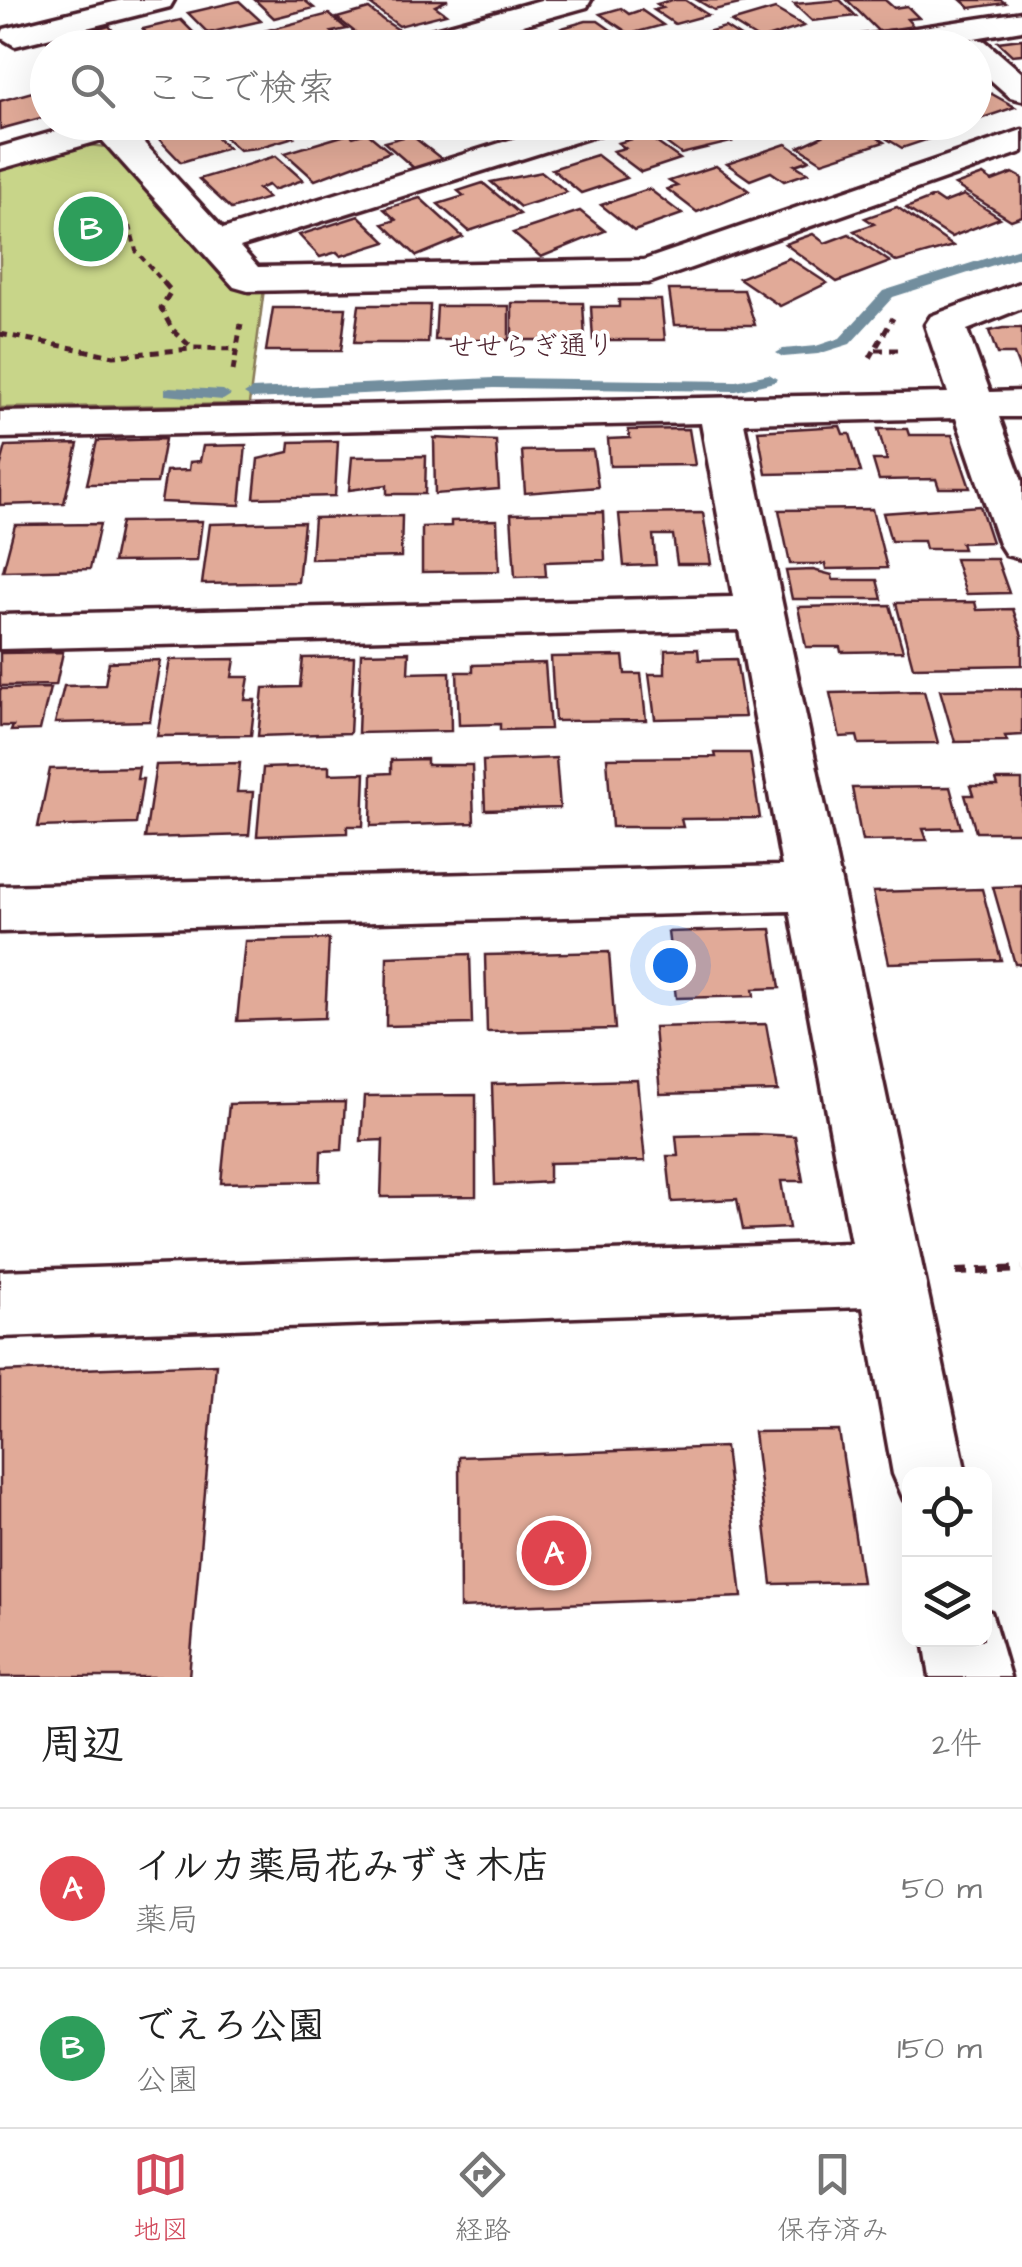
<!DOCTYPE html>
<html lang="ja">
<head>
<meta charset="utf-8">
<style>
	:root { --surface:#fff; --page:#f2f2f2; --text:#222; --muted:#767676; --line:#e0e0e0; --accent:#d1495b }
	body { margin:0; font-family:"Architects Daughter","Klee One",sans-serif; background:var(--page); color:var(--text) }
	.controls { position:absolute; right:30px; bottom:30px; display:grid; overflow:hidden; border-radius:20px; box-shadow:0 10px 40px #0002 }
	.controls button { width:90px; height:90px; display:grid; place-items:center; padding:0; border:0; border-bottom:2px solid var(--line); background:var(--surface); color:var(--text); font:50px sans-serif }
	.you { position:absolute; left:670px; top:965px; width:35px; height:35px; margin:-25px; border:8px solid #fff; border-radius:50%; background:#1a73e8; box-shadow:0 0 0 15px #1a73e833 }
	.badge { display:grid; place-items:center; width:65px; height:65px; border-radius:50%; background:var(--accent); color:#fff; font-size:32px; font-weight:700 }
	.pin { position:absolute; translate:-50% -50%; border:5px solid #fff; box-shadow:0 2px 10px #0006 }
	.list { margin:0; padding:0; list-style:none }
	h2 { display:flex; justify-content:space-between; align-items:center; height:130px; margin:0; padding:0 40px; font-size:42px }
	h2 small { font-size:32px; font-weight:400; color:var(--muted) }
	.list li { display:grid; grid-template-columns:65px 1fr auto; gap:30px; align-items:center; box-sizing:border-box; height:160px; padding:0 40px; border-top:2px solid var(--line) }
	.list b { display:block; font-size:38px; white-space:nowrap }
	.list p { margin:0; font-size:32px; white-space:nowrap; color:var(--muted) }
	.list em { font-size:32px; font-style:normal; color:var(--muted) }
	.icon { flex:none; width:55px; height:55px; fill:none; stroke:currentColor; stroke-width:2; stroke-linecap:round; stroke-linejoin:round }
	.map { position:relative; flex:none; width:1022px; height:1677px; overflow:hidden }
	.search { position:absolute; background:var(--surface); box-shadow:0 10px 40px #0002; left:30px; right:30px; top:30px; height:110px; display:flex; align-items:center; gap:25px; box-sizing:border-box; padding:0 35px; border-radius:55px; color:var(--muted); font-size:38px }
	.sheet { height:450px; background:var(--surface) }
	nav { display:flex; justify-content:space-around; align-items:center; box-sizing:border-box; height:140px; border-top:2px solid var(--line); background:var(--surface); font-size:28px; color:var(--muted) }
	nav a { display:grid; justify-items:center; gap:5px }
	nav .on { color:var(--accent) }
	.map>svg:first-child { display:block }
</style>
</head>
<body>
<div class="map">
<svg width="1022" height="1677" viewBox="0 0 1022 1677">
	<rect width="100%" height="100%" fill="#fff"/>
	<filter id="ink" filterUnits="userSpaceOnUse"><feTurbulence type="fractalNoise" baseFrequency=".01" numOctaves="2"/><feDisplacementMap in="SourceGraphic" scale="20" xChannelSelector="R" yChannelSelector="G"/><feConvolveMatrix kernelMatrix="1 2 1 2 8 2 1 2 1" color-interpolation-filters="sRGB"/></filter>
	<g filter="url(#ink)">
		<polygon fill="#c8d589" stroke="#897a5a" stroke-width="2.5" points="89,145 106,147 235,288 264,289 249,404 0,408 0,169"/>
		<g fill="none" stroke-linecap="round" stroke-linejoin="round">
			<g fill="#728e9e" fill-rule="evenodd">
				<polygon points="1022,247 1022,256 893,297 850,344 818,354 783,357 776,353 783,349 816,346 840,338 883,291"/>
				<polygon points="769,374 777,379 774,382 736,391 494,388 252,399 244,394 252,389 494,378 736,381"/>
				<polygon points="170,387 223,390 231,395 223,400 165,395 165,389"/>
			</g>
		</g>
		<g fill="#e1aa98" stroke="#4a1f2b" stroke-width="2.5">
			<polygon points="255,0 304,0 314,8 274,18"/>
			<polygon points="448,0 435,6 446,14 399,26 371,5 385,0"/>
			<polygon points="672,0 685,0 708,15 675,24 654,10 663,8 657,4"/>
			<polygon points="697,0 757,0 714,10"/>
			<polygon points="840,0 856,16 812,21 794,4"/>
			<polygon points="847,0 885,0 894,8 907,6 919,18 907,19 914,27 878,31"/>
			<polygon points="961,0 1001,0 1005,3 970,8"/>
			<polygon points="239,1 261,21 208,33 188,13"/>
			<polygon points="621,8 629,14 641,10 663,25 630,34 600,14"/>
			<polygon points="369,9 383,20 399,30 365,40 337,18"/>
			<polygon points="775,9 804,26 760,40 731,22"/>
			<polygon points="329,14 347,29 332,32 342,40 314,48 215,44"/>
			<polygon points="181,20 197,36 150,48 133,37 147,34 143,29"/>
			<polygon points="586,21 598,21 621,37 588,46 562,28"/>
			<polygon points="109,26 125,45 64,44 77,41 73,37"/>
			<polygon points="725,27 756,47 710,48 692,36"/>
			<polygon points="556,32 577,48 524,46 535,43 530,39"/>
			<polygon points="680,37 696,48 655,48 667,44 664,42"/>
			<polygon points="1022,39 1022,54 1012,55 998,42"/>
			<polygon points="43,89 48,116 0,129 0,101"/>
			<polygon points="983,89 1015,107 974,121 974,92"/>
			<polygon points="188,122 201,122 228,148 181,162 157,137 163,135 158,130"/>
			<polygon points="278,122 294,137 257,148 239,150 218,131 243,122"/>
			<polygon points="411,122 487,122 483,124 486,126 447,138 431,139"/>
			<polygon points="673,122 688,131 706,125 731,142 681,154 649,130"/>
			<polygon points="724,122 773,122 740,133"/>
			<polygon points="854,122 884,142 822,162 799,147 823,136 818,132"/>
			<polygon points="884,122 939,122 932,127 944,134 902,148 869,128"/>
			<polygon points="367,133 390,152 315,180 285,153 349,134 353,137"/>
			<polygon points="411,135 443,160 415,169 384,142"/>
			<polygon points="646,135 680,159 641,172 613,151 625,148 618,143"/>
			<polygon points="786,144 810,160 795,165 808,173 784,181 771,172 750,180 727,164"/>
			<polygon points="597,155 627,178 581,193 552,169"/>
			<polygon points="276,156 303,180 273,190 268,185 258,189 268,198 231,209 199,179"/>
			<polygon points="716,166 749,191 697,212 667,189 677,186 669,181"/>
			<polygon points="542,172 567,192 520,207 491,182"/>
			<polygon points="1013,173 1022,178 1022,216 1011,220 955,185 983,175 992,181"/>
			<polygon points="483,183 520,214 469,231 438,204 464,196 458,191"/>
			<polygon points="649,189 682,214 634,231 601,205"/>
			<polygon points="964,195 1000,218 951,237 906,208 934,197 943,203"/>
			<polygon points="420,198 463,237 417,256 383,224 396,220 384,209"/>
			<polygon points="897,207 953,246 897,262 854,231 874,224 865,218"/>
			<polygon points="580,211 605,231 541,257 513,233"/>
			<polygon points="359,216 386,242 341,256 337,252 320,257 299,235"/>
			<polygon points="813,234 825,243 849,234 890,262 837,282 785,244"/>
			<polygon points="789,258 827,283 780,306 739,278"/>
			<polygon points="669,290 744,290 755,325 674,325"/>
			<polygon points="619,300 661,300 665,340 593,340 591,307 619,307"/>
			<polygon points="512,303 583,303 585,340 512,340"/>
			<polygon points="359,305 430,305 428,343 354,343"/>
			<polygon points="437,306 509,306 509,340 435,340"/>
			<polygon points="273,308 346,308 341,351 266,351"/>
			<polygon points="1003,328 1022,328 1022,375 1014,354 997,354 989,331"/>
			<polygon points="840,426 843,434 850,434 861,472 766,474 758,431"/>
			<polygon points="689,429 695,465 610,466 608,439 630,438 628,430"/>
			<polygon points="878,429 907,429 909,435 952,435 970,488 939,488 936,479 879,480 873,460 887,460"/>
			<polygon points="434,438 496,441 499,489 435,494"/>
			<polygon points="165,439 157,483 87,484 97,441"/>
			<polygon points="338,441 335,496 254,498 258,459 289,452 290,442"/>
			<polygon points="78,444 64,503 0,505 0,468 6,446"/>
			<polygon points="246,445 240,505 161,502 166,471 189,470 190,462 200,461 203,446"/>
			<polygon points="593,450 598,487 525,493 522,451"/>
			<polygon points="426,456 425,494 387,494 387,485 349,490 352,457"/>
			<polygon points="980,506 992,542 961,543 963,549 926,549 924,541 891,541 883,513"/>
			<polygon points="872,509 887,568 826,569 825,564 790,564 779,510"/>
			<polygon points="603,512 605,560 545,562 546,576 515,577 511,514"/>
			<polygon points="703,513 711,564 677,564 673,535 653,535 656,565 624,566 619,514"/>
			<polygon points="402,516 401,557 311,559 314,518"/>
			<polygon points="497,520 499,571 422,572 422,527 451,526 451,521"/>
			<polygon points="202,521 197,561 113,562 121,522"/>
			<polygon points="304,522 298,582 202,584 210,524"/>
			<polygon points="100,524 90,569 3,571 15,525"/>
			<polygon points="955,559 997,559 1009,593 966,594"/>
			<polygon points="813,570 832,575 833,580 877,580 882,599 792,599 786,571"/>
			<polygon points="975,602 977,610 1013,609 1022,636 1022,665 913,667 896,603"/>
			<polygon points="890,605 903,651 841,652 840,647 806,647 798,607"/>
			<polygon points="698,649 699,660 736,659 745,717 655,719 649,674 665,674 665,650"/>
			<polygon points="63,652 56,685 0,686 0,653"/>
			<polygon points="409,652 408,673 450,672 451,731 358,733 361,653"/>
			<polygon points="623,656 625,674 641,674 646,720 555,721 551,657"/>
			<polygon points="354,657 350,733 258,736 263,688 300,687 303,658"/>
			<polygon points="235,659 232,677 249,677 245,700 255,700 251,735 157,736 170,660"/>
			<polygon points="160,660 150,721 55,723 64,686 105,685 109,662"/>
			<polygon points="545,663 550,729 500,730 500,724 459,725 457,672 473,672 473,665"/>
			<polygon points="50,688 40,730 11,731 13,726 0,726 0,689"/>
			<polygon points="1022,689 1022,735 1005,736 1007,741 955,742 940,690"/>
			<polygon points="924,691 938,743 859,744 857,736 840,737 830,693"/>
			<polygon points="715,753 750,753 760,818 681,819 683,827 612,827 607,758 716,757"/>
			<polygon points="556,758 560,808 485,810 483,761"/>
			<polygon points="427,759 427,765 472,765 474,823 371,826 372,774 391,773 391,760"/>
			<polygon points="240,763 237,792 253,792 249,835 145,838 156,765"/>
			<polygon points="329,766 329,774 365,773 363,826 347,826 347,833 257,836 263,768"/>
			<polygon points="139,767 137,779 143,779 136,824 38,827 50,769"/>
			<polygon points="996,780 1022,780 1022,832 976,832 965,795 973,795 970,786 998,786"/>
			<polygon points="950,787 961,828 923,829 927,840 862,841 852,788"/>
			<polygon points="1022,886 1022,964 1015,964 993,887"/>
			<polygon points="982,889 1001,960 889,963 873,892"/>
			<polygon points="771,929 780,988 753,989 754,996 676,998 668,932"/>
			<polygon points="329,939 325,1018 237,1021 245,941"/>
			<polygon points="609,952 615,1029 487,1032 485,955"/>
			<polygon points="470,954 472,1024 386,1026 387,957"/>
			<polygon points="766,1024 778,1091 660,1094 654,1027"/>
			<polygon points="637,1080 645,1161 549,1163 549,1182 495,1185 492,1084"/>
			<polygon points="476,1095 476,1196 381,1197 383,1140 361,1141 364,1096"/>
			<polygon points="345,1102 342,1150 321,1151 320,1181 221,1183 229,1104"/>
			<polygon points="754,1134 795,1136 803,1181 781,1181 789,1228 743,1230 737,1199 672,1202 667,1156 678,1156 676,1136"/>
			<polygon points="216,1364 189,1677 0,1677 0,1372"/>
			<polygon points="839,1431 862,1582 772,1584 754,1432"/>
			<polygon points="725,1447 742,1597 460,1608 459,1457"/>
		</g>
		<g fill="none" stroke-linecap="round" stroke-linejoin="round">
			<defs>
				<g id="minor">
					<polygon points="122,0 174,0 170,7 15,46 0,37 4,29"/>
					<polygon points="541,0 591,0 587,7 440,48 386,48 391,41"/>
					<polygon points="1022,12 1022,30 914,48 834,48 850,38"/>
					<polygon points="974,38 985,41 1022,73 1022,100 1010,97 974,65 974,48 958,48"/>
					<polygon points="88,122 145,122 133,131 223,229 568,122 622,122 617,129 240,247 258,267 644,260 1022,130 1022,152 648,283 248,291 234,287 102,140 0,169 0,147"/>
					<polygon points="1022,282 1022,308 967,330 990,392 1022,391 1022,417 999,417 1022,481 1022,559 1006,555 999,544 956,418 744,423 966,1474 910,1474 910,1502 904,1500 893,1474 863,1307 0,1337 0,1271 851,1243 790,911 0,932 0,886 782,866 739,630 0,649 0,615 733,597 701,423 0,438 0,412 948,393 925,325 931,316"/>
					<polygon points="984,1610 991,1612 1010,1677 930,1677 924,1640 984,1640"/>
				</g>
			</defs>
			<use href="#minor" stroke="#4a1f2b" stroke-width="7"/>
			<polyline stroke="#4a1f2b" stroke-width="4" stroke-dasharray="6 5" stroke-linecap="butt" points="130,226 136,251 166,285"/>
			<g stroke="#4a1f2b" stroke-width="5" stroke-dasharray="8 6" stroke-linecap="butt">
				<polyline points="164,283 171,291 161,308 172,329 192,348 236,349"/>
				<polyline points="0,334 114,356 191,349"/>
				<polyline points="876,350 899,350"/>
				<polyline points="870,358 893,318"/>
				<polyline points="233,371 241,324"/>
			</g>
			<polyline stroke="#4a1f2b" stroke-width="8" stroke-dasharray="12 10" stroke-linecap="butt" points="956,1272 1022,1269"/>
			<use href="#minor" fill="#fff" fill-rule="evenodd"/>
		</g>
	</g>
	<g text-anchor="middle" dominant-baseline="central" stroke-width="8" stroke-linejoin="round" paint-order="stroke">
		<g font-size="28" fill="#4a1f2b" stroke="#fff">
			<text transform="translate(531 347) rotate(-1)">せせらぎ通り</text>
		</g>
	</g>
</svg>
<div class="controls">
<button><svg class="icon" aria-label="locate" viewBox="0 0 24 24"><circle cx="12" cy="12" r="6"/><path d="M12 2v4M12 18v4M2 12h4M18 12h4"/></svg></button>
<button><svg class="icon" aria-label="layers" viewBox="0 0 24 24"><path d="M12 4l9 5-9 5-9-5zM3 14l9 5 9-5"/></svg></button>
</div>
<div class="you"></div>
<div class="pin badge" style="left:554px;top:1553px;background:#e0444e">A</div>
<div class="pin badge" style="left:91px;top:229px;background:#2e9e5b">B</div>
<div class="search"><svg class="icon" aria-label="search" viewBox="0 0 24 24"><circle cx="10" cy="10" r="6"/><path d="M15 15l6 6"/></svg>ここで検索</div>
</div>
<section class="sheet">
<h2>周辺<small>2件</small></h2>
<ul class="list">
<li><span class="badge" style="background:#e0444e">A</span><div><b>イルカ薬局花みずき木店</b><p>薬局</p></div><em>50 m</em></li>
<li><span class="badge" style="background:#2e9e5b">B</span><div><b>でえろ公園</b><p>公園</p></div><em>150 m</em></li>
</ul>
</section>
<nav>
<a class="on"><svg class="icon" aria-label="map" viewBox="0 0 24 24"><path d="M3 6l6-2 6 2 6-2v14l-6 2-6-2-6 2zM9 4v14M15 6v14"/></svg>地図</a>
<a><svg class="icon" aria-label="directions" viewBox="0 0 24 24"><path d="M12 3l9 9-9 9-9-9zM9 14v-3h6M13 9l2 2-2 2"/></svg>経路</a>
<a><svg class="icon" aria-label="saved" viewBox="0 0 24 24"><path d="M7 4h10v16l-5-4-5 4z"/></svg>保存済み</a>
</nav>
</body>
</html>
